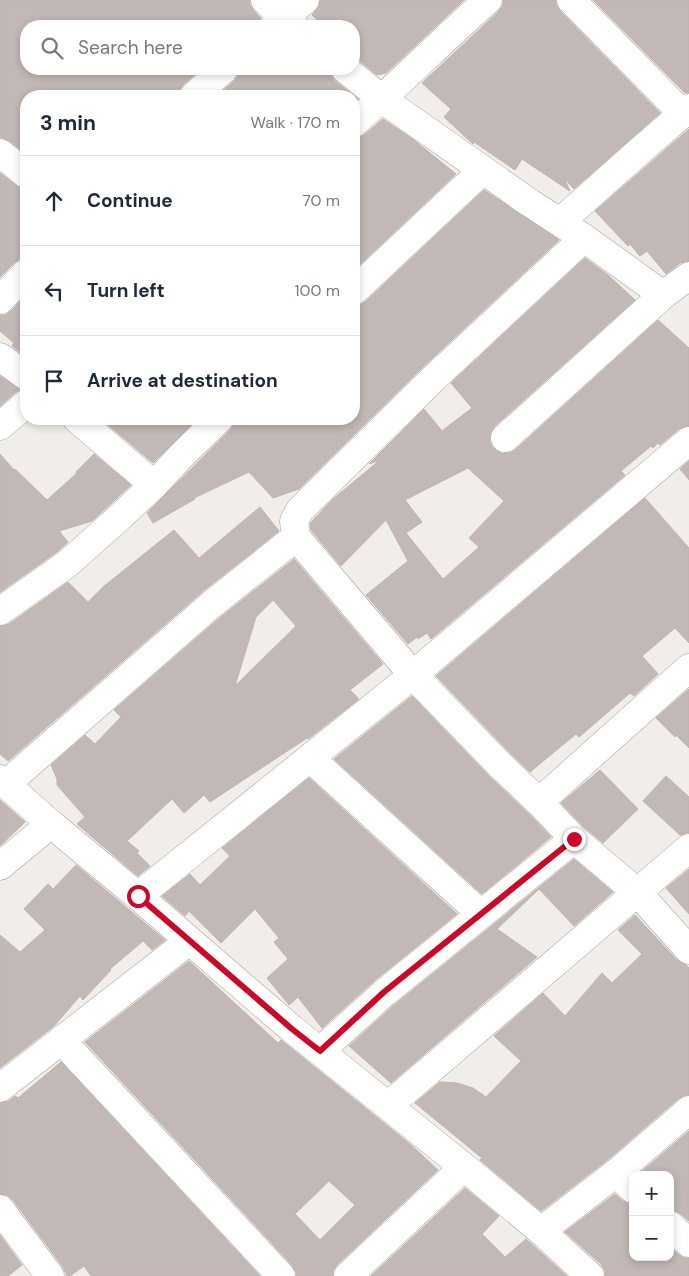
<!DOCTYPE html>
<html lang="en">
<head>
<meta charset="utf-8">
<style>
	:root { --surface:#fff; --page:#f2f2f3; --text:#1f2937; --muted:#747a83; --line:#e0e1e3 }
	body { margin:0; font-family:"DM Sans",sans-serif; background:var(--page); color:var(--text) }
	.controls { position:absolute; right:15px; bottom:15px; display:grid; overflow:hidden; border-radius:10px; box-shadow:0 2px 8px #0003 }
	.controls button { width:45px; height:45px; display:grid; place-items:center; padding:0; border:0; border-bottom:1px solid var(--line); background:var(--surface); color:var(--text); font:25px sans-serif }
	.stop { position:absolute; width:15px; height:15px; margin:-11px; border:4px solid #cb0827; border-radius:50%; background:#fff }
	.stop.end { background:#cb0827; border-color:#fff; box-shadow:0 1px 5px #0008 }
	.list { margin:0; padding:0; list-style:none }
	h2 { display:flex; justify-content:space-between; align-items:center; height:65px; margin:0; padding:0 20px; font-size:21px }
	h2 small { font-size:16px; font-weight:400; color:var(--muted) }
	.list li { display:grid; grid-template-columns:32px 1fr auto; gap:15px; align-items:center; box-sizing:border-box; height:90px; padding:0 20px; border-top:1px solid var(--line) }
	.list b { display:block; font-size:19px; white-space:nowrap }
	.list em { font-size:16px; font-style:normal; color:var(--muted) }
	.icon { flex:none; width:28px; height:28px; fill:none; stroke:currentColor; stroke-width:2; stroke-linecap:round; stroke-linejoin:round }
	.map { position:relative; flex:none; width:689px; height:1276px; overflow:hidden }
	.search { position:absolute; background:var(--surface); box-shadow:0 2px 8px #0003; left:20px; top:20px; width:340px; height:55px; display:flex; align-items:center; gap:12px; box-sizing:border-box; padding:0 18px; border-radius:20px; color:var(--muted); font-size:19px }
	.panel { position:absolute; background:var(--surface); box-shadow:0 2px 8px #0003; left:20px; top:90px; width:340px; height:335px; border-radius:20px }
	.map>svg:first-child { display:block }
</style>
</head>
<body>
<div class="map">
<svg width="689" height="1276" viewBox="0 0 689 1276">
	<rect width="100%" height="100%" fill="#f1ede9"/>
	<g fill="#c2b8b5" stroke="#c3b2ab" fill-rule="evenodd">
		<polygon points="0,0 250,0 250,5 255,12 261,18 259,21 259,26 26,26 26,69 201,69 183,85 179,91 179,96 26,96 26,154 9,141 3,138 0,138"/>
		<polygon points="320,0 464,0 386,73 377,75 354,56 354,26 323,26 312,15 319,6"/>
		<polygon points="503,0 556,0 556,4 560,11 660,113 574,189 564,178 570,191 522,159 515,170 474,142 473,144 444,117 451,109 422,83 498,12 503,5"/>
		<polygon points="593,0 689,0 689,93 685,93"/>
		<polygon points="239,69 330,69 331,75 335,81 358,99 354,103 354,96 217,96 235,80 239,74"/>
		<polygon points="383,119 414,140 456,174 354,270 354,138 357,138 364,135"/>
		<polygon points="689,129 689,261 680,263 666,274 647,251 640,256 630,244 628,246 595,211"/>
		<polygon points="0,173 17,186 23,189 26,189 26,258 21,258 15,262 0,277"/>
		<polygon points="484,190 559,240 423,367 299,489 273,498 249,472 194,498 195,499 153,523 147,513 230,430 234,424 234,419 354,419 354,306 358,306 365,302"/>
		<path d="M585,258L608,275L635,300L495,426L490,434V442L493,448L501,453H509L515,450L658,320L689,348V426H686L679,429L660,445L658,443L653,448L651,446L621,471L625,475L431,639L427,633L418,639L417,637L408,644L366,595L408,561L386,520L341,566L311,530L310,524L313,520L333,499L380,460L369,464L424,409L442,431L472,408L451,383ZM468,468L504,501L469,538L479,547L443,579L406,533L422,522L405,500Z"/>
		<polygon points="26,295 26,357 12,346 14,343 0,331 0,315 5,315 11,311"/>
		<polygon points="0,376 20,390 16,392 0,406"/>
		<polygon points="101,419 197,419 153,463"/>
		<polygon points="0,454 14,470 15,469 47,500 77,473 76,472 94,454 131,485 92,521 59,531 68,542 57,552 0,592"/>
		<polygon points="689,461 689,480 680,469"/>
		<polygon points="645,498 689,548 689,643 675,628 642,656 658,674 634,696 630,693 579,737 576,734 530,772 510,753 436,676"/>
		<polygon points="260,507 279,531 202,592 8,761 0,754 0,626 9,624 68,582 88,602 103,587 174,530 199,558"/>
		<path d="M294,559L383,664L350,690L359,699L308,739L307,738L210,802L204,795L184,813L172,799L127,841L139,851L137,853L150,866L138,876L77,824L85,817L57,785V779L51,765L85,735L95,744L121,717L114,710L222,616ZM273,600L296,626L235,686L256,617Z"/>
		<polygon points="689,689 689,748 676,735 675,737 656,718"/>
		<polygon points="412,696 488,775 528,813 551,837 482,894 334,759"/>
		<polygon points="600,770 638,809 603,843 585,828 561,803"/>
		<polygon points="666,776 689,797 689,833 686,833 680,835 643,801"/>
		<polygon points="309,778 457,914 374,981 322,1028 298,997 289,1005 267,978 288,959 274,942 279,938 255,909 221,943 189,911 185,916 162,896 190,874 200,885 230,856 222,848"/>
		<polygon points="0,800 25,822 0,846"/>
		<polygon points="574,859 613,892 574,926 539,889 497,929 537,957 391,1083 349,1046 394,1005"/>
		<polygon points="76,865 165,940 152,950 143,941 110,969 111,970 83,1000 80,996 54,1026 0,1068 0,935 20,952 45,930 24,909 48,884 53,889"/>
		<polygon points="689,869 689,914 666,888"/>
		<polygon points="635,915 677,960 686,965 689,968 689,1095 686,1095 679,1098 606,1161 541,1211 480,1160 482,1158 415,1103 440,1082 457,1083 473,1088 486,1097 521,1061 494,1036 543,993 565,1016 602,973 612,983 642,954 618,930"/>
		<path d="M189,961L278,1043L281,1040L410,1144L438,1170L337,1265L333,1271V1276H296V1272L292,1265L85,1042ZM329,1181L355,1205L320,1240L295,1214Z"/>
		<polygon points="61,1062 260,1276 91,1276 84,1266 70,1276 67,1276 63,1267 13,1200 7,1195 0,1194 0,1103 9,1101 15,1096 18,1098"/>
		<polygon points="689,1131 689,1221 681,1214 673,1210 670,1207 670,1175 641,1175 639,1174"/>
		<polygon points="465,1188 499,1216 482,1234 505,1257 526,1239 567,1276 371,1276"/>
		<polygon points="615,1194 623,1201 629,1204 633,1204 633,1257 670,1257 670,1247 679,1255 685,1258 689,1258 689,1276 605,1276 605,1271 601,1264 565,1232"/>
		<polygon points="0,1235 22,1265 8,1276 0,1276"/>
	</g>
	<g fill="none" stroke-linecap="round" stroke-linejoin="round">
		<defs>
			<g id="street">
				<polyline points="265,0 294,26"/>
				<polyline points="571,0 683,114"/>
				<polyline points="274,26 305,0"/>
				<polyline points="345,69 382,99 530,203 584,238 663,295"/>
				<polyline points="194,96 224,69"/>
				<path d="M354,123C400,84 442,40 488,0"/>
				<polyline points="0,153 26,174"/>
				<polyline points="560,222 634,156 689,108"/>
				<polyline points="584,238 434,378 300,510 294,521 296,537 413,675 499,764 539,802 574,839 638,893 689,950"/>
				<polyline points="354,291 483,170"/>
				<polyline points="0,300 26,273"/>
				<polyline points="0,357 26,376"/>
				<polyline points="77,419 154,485"/>
				<polyline points="0,426 26,404"/>
				<polyline points="505,438 663,295 689,276"/>
				<polyline points="0,611 67,564 111,525 154,485 181,456 219,419"/>
				<polyline points="310,758 481,914"/>
				<polyline points="0,779 51,824 138,896 292,1029 464,1167 541,1231 590,1276"/>
				<polyline points="6,784 212,604 296,537"/>
				<polyline points="539,802 689,668"/>
				<polyline points="0,866 51,824"/>
				<polyline points="138,896 413,675 689,441"/>
				<polyline points="61,1040 281,1276"/>
				<polyline points="320,1051 384,993 574,839"/>
				<polyline points="0,1088 189,941"/>
				<polyline points="388,1106 689,848"/>
				<polyline points="616,1173 633,1189"/>
				<polyline points="0,1209 50,1276"/>
				<polyline points="670,1225 689,1243"/>
				<polyline points="541,1231 616,1173 689,1110"/>
				<polyline points="348,1276 464,1167"/>
			</g>
		</defs>
		<use href="#street" stroke="#a2a2a2" stroke-width="29"/>
		<use href="#street" stroke="#fff" stroke-width="28"/>
	</g>
	<g fill="none" stroke-linecap="round" stroke-linejoin="round">
		<polyline stroke="#cb0827" stroke-width="6" points="138,896 292,1029 320,1051 384,992 574,839"/>
	</g>
</svg>
<div class="controls">
<button>+</button>
<button>−</button>
</div>
<div class="stop" style="left:138px;top:896px"></div>
<div class="stop end" style="left:574px;top:839px"></div>
<div class="search"><svg class="icon" aria-label="search" viewBox="0 0 24 24"><circle cx="10" cy="10" r="6"/><path d="M15 15l6 6"/></svg>Search here</div>
<section class="panel">
<h2>3 min<small>Walk · 170 m</small></h2>
<ul class="list">
<li><svg class="icon" aria-label="ahead" viewBox="0 0 24 24"><path d="M12 20V5M6 11l6-6 6 6"/></svg><div><b>Continue</b></div><em>70 m</em></li>
<li><svg class="icon" aria-label="left" viewBox="0 0 24 24"><path d="M17 20v-9H6M10 6l-5 5 5 5"/></svg><div><b>Turn left</b></div><em>100 m</em></li>
<li><svg class="icon" aria-label="arrive" viewBox="0 0 24 24"><path d="M6 21V4h12l-3 4 3 4H6"/></svg><div><b>Arrive at destination</b></div></li>
</ul>
</section>
</div>
</body>
</html>
